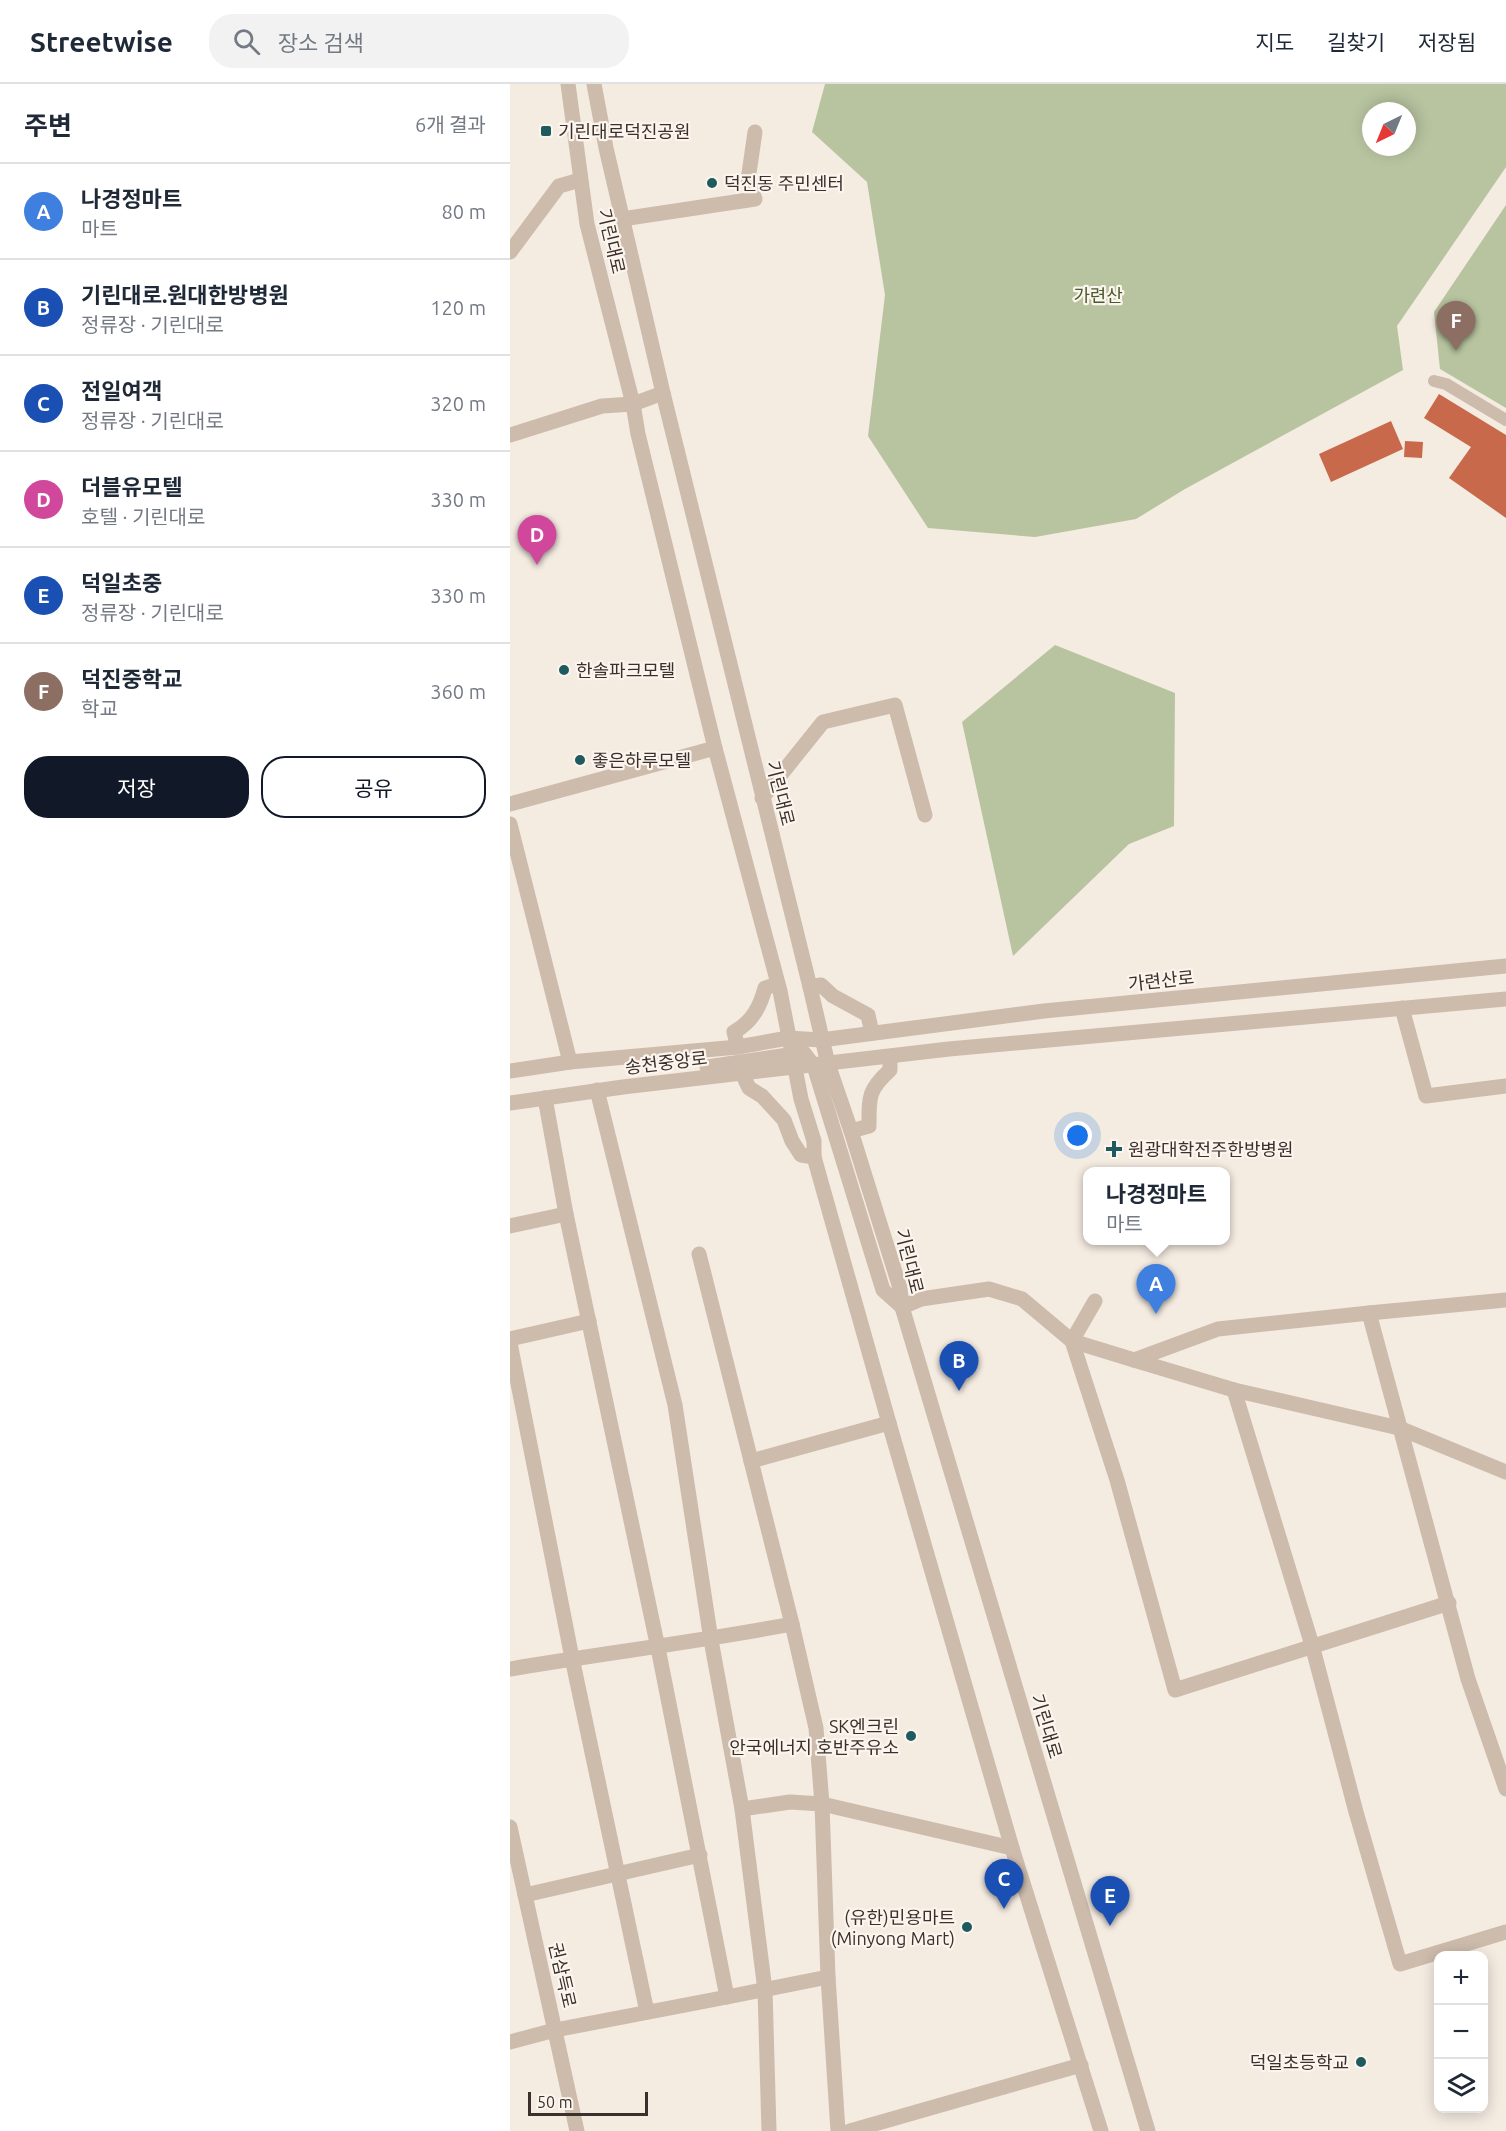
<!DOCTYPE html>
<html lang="ko">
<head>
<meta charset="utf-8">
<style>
	:root { --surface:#fff; --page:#f2f2f3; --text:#1f2937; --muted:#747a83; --line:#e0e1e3; --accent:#111827 }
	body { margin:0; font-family:Ubuntu,"Noto Sans KR",sans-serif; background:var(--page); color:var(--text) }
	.controls { position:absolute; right:18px; bottom:18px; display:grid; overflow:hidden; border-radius:12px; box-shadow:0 3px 15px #0003 }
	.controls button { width:54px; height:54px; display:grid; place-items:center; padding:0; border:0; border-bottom:2px solid var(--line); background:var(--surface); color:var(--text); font:30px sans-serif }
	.compass { position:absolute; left:852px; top:18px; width:54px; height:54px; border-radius:50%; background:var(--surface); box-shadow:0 3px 15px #0003; rotate:223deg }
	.scale { position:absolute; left:18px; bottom:15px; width:120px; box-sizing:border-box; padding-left:6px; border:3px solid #3b302b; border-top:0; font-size:16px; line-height:21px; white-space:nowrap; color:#3b302b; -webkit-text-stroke:4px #fbf5ee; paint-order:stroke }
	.you { position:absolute; left:568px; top:1052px; width:21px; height:21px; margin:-15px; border:4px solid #fff; border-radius:50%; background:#1a73e8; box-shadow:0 0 0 9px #1a73e833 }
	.badge { display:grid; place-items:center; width:39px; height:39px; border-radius:50%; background:var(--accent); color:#fff; font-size:20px; font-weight:700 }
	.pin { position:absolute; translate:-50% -50px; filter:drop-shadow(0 2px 3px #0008) }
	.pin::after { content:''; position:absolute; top:32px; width:21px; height:18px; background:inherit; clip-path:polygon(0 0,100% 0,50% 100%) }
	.popup { position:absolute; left:573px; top:1083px; width:147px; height:78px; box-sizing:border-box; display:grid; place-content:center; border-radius:12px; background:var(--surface); filter:drop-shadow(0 2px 4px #0005); font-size:20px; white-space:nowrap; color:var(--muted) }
	.popup b { font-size:22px; color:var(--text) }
	.popup::after { content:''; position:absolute; left:50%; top:100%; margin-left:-12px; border:12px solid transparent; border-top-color:var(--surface) }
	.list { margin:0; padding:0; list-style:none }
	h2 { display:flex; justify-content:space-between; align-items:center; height:78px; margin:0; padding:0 24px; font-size:26px }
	h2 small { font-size:20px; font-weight:400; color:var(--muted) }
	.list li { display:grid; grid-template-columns:39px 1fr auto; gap:18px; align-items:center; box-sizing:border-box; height:96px; padding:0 24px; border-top:2px solid var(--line) }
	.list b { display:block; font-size:22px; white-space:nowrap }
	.list p { margin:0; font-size:20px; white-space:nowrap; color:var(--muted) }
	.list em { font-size:20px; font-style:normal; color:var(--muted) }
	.actions { display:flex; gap:12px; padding:18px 24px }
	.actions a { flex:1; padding:14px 0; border:2px solid var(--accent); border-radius:24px; text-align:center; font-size:21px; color:var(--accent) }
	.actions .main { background:var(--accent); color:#fff }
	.icon { flex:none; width:33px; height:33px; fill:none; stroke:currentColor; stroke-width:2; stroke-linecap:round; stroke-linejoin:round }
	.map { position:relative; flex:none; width:996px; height:2047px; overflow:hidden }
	header { display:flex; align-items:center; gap:36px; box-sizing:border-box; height:84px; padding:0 30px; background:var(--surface); border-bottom:2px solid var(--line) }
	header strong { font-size:28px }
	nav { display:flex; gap:33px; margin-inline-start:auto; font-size:21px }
	.search { width:420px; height:54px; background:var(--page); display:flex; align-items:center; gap:15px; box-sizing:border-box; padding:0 21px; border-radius:24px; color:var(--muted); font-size:22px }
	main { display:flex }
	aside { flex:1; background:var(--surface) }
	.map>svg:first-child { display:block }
</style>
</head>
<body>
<header>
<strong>Streetwise</strong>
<div class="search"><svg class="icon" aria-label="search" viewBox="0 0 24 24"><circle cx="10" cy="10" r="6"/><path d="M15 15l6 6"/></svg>장소 검색</div>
<nav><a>지도</a><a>길찾기</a><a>저장됨</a></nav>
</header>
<main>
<aside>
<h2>주변<small>6개 결과</small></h2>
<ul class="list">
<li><span class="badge" style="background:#3f7fe0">A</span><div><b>나경정마트</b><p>마트</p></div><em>80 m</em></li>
<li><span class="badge" style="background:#1a4fb4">B</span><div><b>기린대로.원대한방병원</b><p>정류장 · 기린대로</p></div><em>120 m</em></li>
<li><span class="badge" style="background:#1a4fb4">C</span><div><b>전일여객</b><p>정류장 · 기린대로</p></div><em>320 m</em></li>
<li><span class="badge" style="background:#d1479c">D</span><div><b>더블유모텔</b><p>호텔 · 기린대로</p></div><em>330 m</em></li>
<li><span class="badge" style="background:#1a4fb4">E</span><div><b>덕일초중</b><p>정류장 · 기린대로</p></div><em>330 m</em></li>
<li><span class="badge" style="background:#8d6e63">F</span><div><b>덕진중학교</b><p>학교</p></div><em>360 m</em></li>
</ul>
<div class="actions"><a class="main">저장</a><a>공유</a></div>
</aside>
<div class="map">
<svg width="996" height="2047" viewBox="0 0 996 2047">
	<rect width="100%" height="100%" fill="#f4ebe1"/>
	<g fill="#b8c4a0" fill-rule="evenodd">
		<path d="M315,0H996V83L887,242L893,286L675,405L626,435L525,453L418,444L358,352L375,211L357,98L302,48ZM861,27H897V63H861Z"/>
		<polygon points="996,121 996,324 930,285 924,228"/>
		<polygon points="545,561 665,609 664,742 619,760 503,872 452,638"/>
	</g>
	<g fill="#c8694b">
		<polygon points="929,310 996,351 996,434 939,394 961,363 914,334"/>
		<polygon points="881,337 893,365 821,398 809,370"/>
		<polygon points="895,357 913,358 912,374 894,373"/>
	</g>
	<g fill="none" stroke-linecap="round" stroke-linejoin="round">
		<polyline stroke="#cdbbac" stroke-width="12" points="924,297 936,300 996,336"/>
		<g stroke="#cdbbac" stroke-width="15">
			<polyline points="112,135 245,115 238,96 245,48"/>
			<polyline points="0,168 49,102 70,96"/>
			<polyline points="0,351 92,322 123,320 153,309"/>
			<polyline points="252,714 313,638 385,621 415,731"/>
			<polyline points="0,720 205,664"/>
			<polyline points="0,740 60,978"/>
			<polyline points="892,924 916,1012 996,1002"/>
			<polyline points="87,1006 165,1321 201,1556 232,1725 255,1906 259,2047"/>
			<polyline points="0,1142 56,1130"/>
			<polyline points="189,1170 282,1540 306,1644 312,1720 318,1893 328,2047"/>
			<polyline points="996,1216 859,1229 958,1595 996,1705"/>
			<polyline points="585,1217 562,1257 607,1396 665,1606 939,1519"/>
			<polyline points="392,1223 411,1215 479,1205 512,1215 562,1257 624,1276 708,1245 859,1229"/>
			<polyline points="0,1255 79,1237"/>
			<polyline points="0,1259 62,1574 137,1928"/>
			<polyline points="624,1276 724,1306"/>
			<polyline points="241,1377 379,1339"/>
			<polyline points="996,1388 889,1344 724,1306 802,1561 846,1728 890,1880 996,1848"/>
			<path d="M0,1585C94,1569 188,1558 282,1540"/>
			<polyline points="232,1725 280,1718 312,1720 502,1764"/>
			<polyline points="0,1743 67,2047"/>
			<polyline points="15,1811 190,1771"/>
			<polyline points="217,1913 318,1893"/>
			<polyline points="0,1958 45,1946 217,1913 148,1564 56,1130 35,1014"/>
			<polyline points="340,2047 571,1981"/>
		</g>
		<g stroke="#cdbbac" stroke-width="15">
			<polyline points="58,0 77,140 123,320 128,350 205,664 270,907 291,1015 304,1057 304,1073 379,1339 502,1764 591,2047"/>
			<polyline points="84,0 96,64 153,309 300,903 318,980 341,1047 390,1204 392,1223 638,2047"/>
			<polyline points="300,903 311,901 323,912 358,931 362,949"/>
			<polyline points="278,954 294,969 304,982 373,1206 392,1223"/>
			<path d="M228,963L224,948C242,938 250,923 255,904L267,900"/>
			<polyline points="197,983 292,969"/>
			<polyline points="0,987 60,978 228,963 278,954 311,956 534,927 996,882"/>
			<polyline points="232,989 239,1004 252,1012 274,1036 282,1057 291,1071 304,1073"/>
			<polyline points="0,1019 113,1003 439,965 996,915"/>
			<path d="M341,1047L359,1042C359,1013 358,1006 380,986V973"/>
		</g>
	</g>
	<g fill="#1f5a5e" stroke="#fbf5ee" stroke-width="2">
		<rect x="30" y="41" width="12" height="12" rx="3"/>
		<circle cx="202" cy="99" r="6"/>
		<circle cx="54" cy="586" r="6"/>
		<circle cx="70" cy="676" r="6"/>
		<path d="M601 1056h6v6h6v6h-6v6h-6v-6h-6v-6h6z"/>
		<circle cx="401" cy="1652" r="6"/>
		<circle cx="457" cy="1843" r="6"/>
		<circle cx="851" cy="1978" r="6"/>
	</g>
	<g text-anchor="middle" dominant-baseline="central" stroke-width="4.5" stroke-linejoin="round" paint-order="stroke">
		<g font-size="18" fill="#3b302b" stroke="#fbf5ee" text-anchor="start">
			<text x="48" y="47">기린대로덕진공원</text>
			<text x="214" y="99">덕진동 주민센터</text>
			<text x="66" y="586">한솔파크모텔</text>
			<text x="82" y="676">좋은하루모텔</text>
			<text x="618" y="1065">원광대학전주한방병원</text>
			<text x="389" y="1642" text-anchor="end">SK엔크린<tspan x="389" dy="21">안국에너지 호반주유소</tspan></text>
			<text x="445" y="1833" text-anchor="end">(유한)민용마트<tspan x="445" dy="21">(Minyong Mart)</tspan></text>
			<text x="839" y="1978" text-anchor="end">덕일초등학교</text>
		</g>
		<g font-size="18" fill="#3b302b" stroke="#fbf5ee">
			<text transform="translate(102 157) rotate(77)">기린대로</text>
			<text transform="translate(271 709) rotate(76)">기린대로</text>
			<text transform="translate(651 896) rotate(-6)">가련산로</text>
			<text transform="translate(156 978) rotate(-7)">송천중앙로</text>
			<text transform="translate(400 1177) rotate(76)">기린대로</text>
			<text transform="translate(537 1642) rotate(73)">기린대로</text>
			<text transform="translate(53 1891) rotate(77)">권삼득로</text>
		</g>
		<g font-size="18" fill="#4a5a2e" stroke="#fbf5ee">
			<text x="588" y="211">가련산</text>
		</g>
	</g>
</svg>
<div class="controls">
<button>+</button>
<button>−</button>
<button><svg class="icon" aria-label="layers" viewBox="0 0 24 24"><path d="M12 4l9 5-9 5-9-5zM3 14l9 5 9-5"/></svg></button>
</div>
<svg class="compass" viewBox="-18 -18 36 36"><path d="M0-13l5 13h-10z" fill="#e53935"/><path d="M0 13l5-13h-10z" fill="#747a83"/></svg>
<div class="scale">50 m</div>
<div class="you"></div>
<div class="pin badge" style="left:646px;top:1230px;background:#3f7fe0">A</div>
<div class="popup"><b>나경정마트</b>마트</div>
<div class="pin badge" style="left:449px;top:1307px;background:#1a4fb4">B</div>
<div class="pin badge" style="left:494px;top:1825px;background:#1a4fb4">C</div>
<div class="pin badge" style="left:27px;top:481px;background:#d1479c">D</div>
<div class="pin badge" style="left:600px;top:1842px;background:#1a4fb4">E</div>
<div class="pin badge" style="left:946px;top:267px;background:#8d6e63">F</div>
</div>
</main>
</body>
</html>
